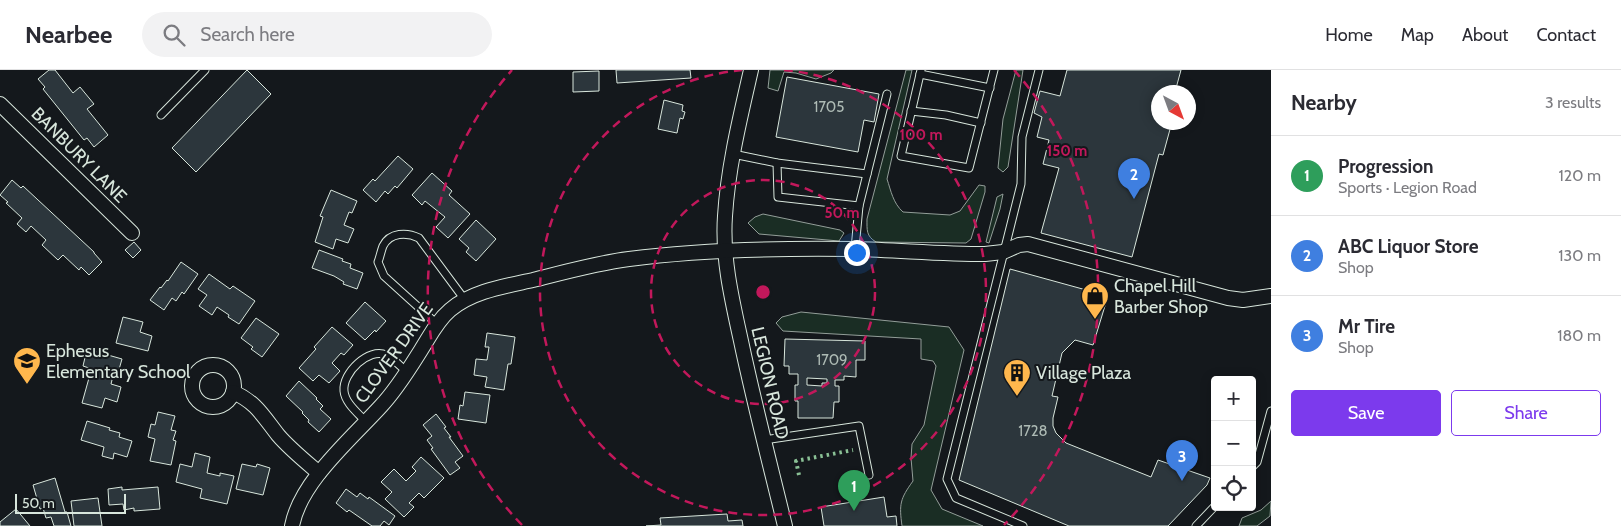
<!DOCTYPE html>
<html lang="en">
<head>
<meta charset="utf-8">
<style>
	:root { --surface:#fff; --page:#f2f2f3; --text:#2b2b33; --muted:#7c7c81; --line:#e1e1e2; --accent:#7c3aed }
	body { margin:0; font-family:Cabin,sans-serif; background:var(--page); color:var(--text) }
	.controls { position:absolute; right:15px; bottom:15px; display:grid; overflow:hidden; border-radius:5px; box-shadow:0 2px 12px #0003 }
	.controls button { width:45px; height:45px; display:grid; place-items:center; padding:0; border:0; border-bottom:1px solid var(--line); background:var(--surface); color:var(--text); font:25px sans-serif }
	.compass { position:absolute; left:1151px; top:15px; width:45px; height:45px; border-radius:50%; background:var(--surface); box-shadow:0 2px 12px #0003; rotate:139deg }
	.scale { position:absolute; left:15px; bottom:12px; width:111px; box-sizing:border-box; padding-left:5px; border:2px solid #d8e6dc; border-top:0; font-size:14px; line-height:18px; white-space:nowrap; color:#d8e6dc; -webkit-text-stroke:4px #14181c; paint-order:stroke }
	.you { position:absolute; left:856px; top:182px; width:18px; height:18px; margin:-12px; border:4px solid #fff; border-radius:50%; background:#1a73e8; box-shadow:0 0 0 8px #1a73e833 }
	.badge { display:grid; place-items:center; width:32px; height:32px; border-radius:50%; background:var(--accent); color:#fff; font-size:16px; font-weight:700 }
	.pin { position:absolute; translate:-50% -41px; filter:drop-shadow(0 1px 2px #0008) }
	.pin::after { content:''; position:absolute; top:26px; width:18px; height:15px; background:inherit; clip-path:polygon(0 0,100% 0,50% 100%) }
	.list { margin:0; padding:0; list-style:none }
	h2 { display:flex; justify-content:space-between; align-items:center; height:65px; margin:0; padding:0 20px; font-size:21px }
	h2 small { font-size:16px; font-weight:400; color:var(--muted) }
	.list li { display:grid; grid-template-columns:32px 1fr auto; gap:15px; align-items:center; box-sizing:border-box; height:80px; padding:0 20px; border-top:1px solid var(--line) }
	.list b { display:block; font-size:19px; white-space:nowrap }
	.list p { margin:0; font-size:16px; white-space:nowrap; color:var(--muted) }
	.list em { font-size:16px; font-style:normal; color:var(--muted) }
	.actions { display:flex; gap:10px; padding:15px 20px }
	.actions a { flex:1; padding:11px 0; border:1px solid var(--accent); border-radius:5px; text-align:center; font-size:18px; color:var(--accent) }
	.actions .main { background:var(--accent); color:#fff }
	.icon { flex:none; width:28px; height:28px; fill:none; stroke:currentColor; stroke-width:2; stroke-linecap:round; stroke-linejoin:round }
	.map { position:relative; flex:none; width:1271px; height:456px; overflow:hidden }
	header { display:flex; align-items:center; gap:30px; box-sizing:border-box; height:70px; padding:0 25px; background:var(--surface); border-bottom:1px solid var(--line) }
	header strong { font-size:24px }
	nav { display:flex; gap:28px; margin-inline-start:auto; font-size:18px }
	.search { width:350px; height:45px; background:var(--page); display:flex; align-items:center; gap:12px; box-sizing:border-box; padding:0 18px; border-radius:28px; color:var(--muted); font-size:19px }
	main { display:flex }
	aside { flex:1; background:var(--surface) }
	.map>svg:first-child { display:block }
</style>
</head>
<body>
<header>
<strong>Nearbee</strong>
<div class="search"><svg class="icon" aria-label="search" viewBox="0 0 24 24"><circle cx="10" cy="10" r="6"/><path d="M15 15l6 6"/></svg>Search here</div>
<nav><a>Home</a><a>Map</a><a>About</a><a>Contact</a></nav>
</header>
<main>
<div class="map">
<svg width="1271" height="456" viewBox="0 0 1271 456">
	<rect width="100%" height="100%" fill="#14181c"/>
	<g fill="#1a2d24" stroke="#939e99">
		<polygon points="770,0 834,0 831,3 816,9 796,3 784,2 778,21 768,18"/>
		<path d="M906,0H912L887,109C891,121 893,133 903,142L950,145L960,141L979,115L985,116V122L971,169L966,173L876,172C866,166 867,160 867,149Z"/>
		<polygon points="1016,0 1023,0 1008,97 1003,102 998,98 1003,49"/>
		<polygon points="1003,124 1000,139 989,173 986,172 997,127"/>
		<polygon points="763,144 840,160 844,163 839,171 759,164 748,153 755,147"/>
		<path d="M801,242L949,257L964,280L931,420L942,439L983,456H902C899,434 900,429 913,411L911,388L912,374L924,355L936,296L933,291L921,289V269L783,261L776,253L782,247Z"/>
		<polygon points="1271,431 1270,446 1257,456 1239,456 1242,448 1261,440"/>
	</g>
	<g fill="#2c363c" stroke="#d8e6dc" fill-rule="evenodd">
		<polygon points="49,0 55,0 73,23 80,17 94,34 87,39 108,65 94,77 87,68 84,70 43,19 45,17 38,9"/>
		<polygon points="247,0 271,24 196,102 172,78"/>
		<polygon points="616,0 690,0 691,8 617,13"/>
		<polygon points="1067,0 1181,0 1175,22 1158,22 1158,52 1172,52 1163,85 1159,84 1132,187 1041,163 1059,98 1043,94 1049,70 1037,67 1042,47 1034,43 1040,21 1060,26"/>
		<polygon points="599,1 599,21 573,22 573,2"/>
		<polygon points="787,7 879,24 874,52 864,50 858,82 776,67"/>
		<polygon points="664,30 683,35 682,41 685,42 683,49 680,48 677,63 658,59"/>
		<polygon points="398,86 413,99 397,118 395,116 388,124 385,121 376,132 363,120 373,109 375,111"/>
		<polygon points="432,103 452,121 449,125 470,144 448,168 436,157 445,147 425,131 422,135 412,125"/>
		<polygon points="12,110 21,118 23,116 94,182 94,183 102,192 89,205 81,197 79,200 63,185 58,190 42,175 46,170 31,156 26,162 17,154 22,148 6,133 8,132 0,125"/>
		<polygon points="331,120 357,131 352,143 349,142 344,155 354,159 348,173 336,169 333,179 315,172 323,147 320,146"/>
		<polygon points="476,150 496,169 476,191 466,182 469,178 459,169"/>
		<polygon points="134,172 141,180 133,188 125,180"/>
		<polygon points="319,180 343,189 342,191 351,194 350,198 363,203 357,219 343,214 344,212 334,206 312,198"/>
		<polygon points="181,192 198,204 184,224 182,222 176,231 172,228 164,240 150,230 160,217 161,218 167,210 168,211"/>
		<polygon points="1010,199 1108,226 1093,275 1075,270 1062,283 1052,326 1058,327 1053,348 1053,356 1056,363 1066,373 1151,407 1158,390 1210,408 1207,415 1168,456 1069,456 959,410"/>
		<polygon points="209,204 230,219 233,216 255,231 239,254 228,247 229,245 217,237 212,245 199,236 207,225 198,219"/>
		<polygon points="365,232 386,251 376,262 375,260 365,270 346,253"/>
		<polygon points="123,247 143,252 140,262 152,266 148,281 116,273"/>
		<polygon points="256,248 279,264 262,287 251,279 253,277 241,268"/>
		<polygon points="332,257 353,275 344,285 341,283 332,293 340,301 329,313 319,305 313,311 299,298 316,279 314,277"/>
		<polygon points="487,263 515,267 511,294 508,294 504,320 485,317 487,307 474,305 476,289 487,290 489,277 485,277"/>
		<path d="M785,269L865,271V290H856V307L844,306V310H835V316H839V332H834L833,348H798V331H795V315H798V304H789V296H784ZM807,308L827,309V313H822V316L807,315Z"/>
		<polygon points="87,279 122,289 118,303 114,302 111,314 121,317 117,332 105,328 102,338 82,333 89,308 87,307 89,298 83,296"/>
		<polygon points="299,311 317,328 316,329 323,336 320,339 331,349 319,362 308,352 309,350 302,343 303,342 286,326"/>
		<polygon points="465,322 490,325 486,353 458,349 460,335 463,336"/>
		<polygon points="158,342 175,346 171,360 176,361 173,370 176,371 171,395 150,391 155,369 148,367 151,354 155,355"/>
		<polygon points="436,344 446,357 444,358 451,367 449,367 463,386 455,392 460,398 450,405 431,379 433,378 427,370 432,366 423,355"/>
		<polygon points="87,351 110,358 109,360 120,363 119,367 132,371 127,387 114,383 113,389 102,386 104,377 81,370"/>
		<polygon points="195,383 210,387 207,403 220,406 220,403 234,406 227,434 200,428 202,419 176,412 180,394 192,397"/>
		<polygon points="421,387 444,408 424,428 419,423 409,433 414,437 404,447 385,429 392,422 381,412 394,399 406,411 416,401 412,397"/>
		<polygon points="242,394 256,397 257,394 270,398 263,425 236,419"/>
		<polygon points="55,408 65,442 67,442 71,456 54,456 51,447 46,448 43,438 40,439 33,415"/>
		<polygon points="122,417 122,420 158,417 160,439 134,441 134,438 124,440 123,434 109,435 108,419"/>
		<polygon points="346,419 357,427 360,423 368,429 369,427 395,446 389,455 384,451 380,456 372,456 349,440 347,442 336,433"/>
		<polygon points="884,427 887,447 896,446 897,456 824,456 821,437"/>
		<polygon points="98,428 102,456 74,456 71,431"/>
		<polygon points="16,439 30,456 0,456 0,452"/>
		<polygon points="727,444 728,451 742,450 743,456 646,456 661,455 660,448"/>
	</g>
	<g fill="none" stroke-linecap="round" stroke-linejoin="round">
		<defs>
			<g id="service">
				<polyline points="921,0 901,86 969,98 994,0"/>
				<polyline points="920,4 990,18"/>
				<polyline points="911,41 946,45 981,53"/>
				<polyline points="161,45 205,0"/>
				<polyline points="733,84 777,93 867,104"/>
				<polyline points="777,93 778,127 859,136"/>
				<polyline points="855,179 859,136 887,24"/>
				<path d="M437,254L384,206L378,192C380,187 381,181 383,176C390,162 407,162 419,168L465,230"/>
				<path d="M366,352C358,343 345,333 344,321C342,303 369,277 386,285C393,288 401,297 407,302"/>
				<polyline points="764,370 859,356 869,405"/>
				<polyline points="1252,397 1257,392 1271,341"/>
				<polyline points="1023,456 956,428 947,409 1021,114 1022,67 1039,0"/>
				<polyline points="1196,456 1215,436"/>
			</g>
			<g id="minor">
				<path d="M751,0C740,48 728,97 725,146C722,188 732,230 741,271C754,333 770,394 785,456"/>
				<polyline points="0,34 132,163"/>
				<circle cx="213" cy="316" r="21"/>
				<path d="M233,322C256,332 263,346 278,365C290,379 305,391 319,403"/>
				<path d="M292,456C300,412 351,369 381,336C397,319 409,299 421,280C430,266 437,251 450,240C472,221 506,216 533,210C565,202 597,193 629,189C703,179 779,178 854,179C898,180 941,184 985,184L1003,182L1019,175L1028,174L1228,228L1243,230L1271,226"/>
			</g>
		</defs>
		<use href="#service" stroke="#d8e6dc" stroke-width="9"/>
		<use href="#minor" stroke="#d8e6dc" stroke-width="16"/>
		<use href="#service" stroke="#14181c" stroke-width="7"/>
		<use href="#minor" stroke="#14181c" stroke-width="14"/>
		<polyline stroke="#8ac095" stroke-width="4" stroke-dasharray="2.5 4" stroke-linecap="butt" points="799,405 796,391 853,380"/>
	</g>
	<g fill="none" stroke="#c2185b" stroke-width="2.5" stroke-dasharray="9 6">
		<circle cx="763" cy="222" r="112"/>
		<path d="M784 0A223 223 0 1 1 742 0"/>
		<path d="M522 455A335 335 0 0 1 512 0M1014 0A335 335 0 0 1 1004 455"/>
	</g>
	<defs>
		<symbol id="shop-pin" viewBox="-11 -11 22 30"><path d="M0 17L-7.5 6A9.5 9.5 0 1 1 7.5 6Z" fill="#ffb74d" stroke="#14181c"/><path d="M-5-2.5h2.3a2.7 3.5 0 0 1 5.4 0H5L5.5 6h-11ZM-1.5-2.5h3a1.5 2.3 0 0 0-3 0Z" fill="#111"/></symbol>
		<symbol id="school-pin" viewBox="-11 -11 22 30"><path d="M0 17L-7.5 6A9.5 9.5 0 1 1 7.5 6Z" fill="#ffb74d" stroke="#14181c"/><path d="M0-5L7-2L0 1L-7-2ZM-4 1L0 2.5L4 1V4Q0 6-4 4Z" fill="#111"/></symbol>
		<symbol id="building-pin" viewBox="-11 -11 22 30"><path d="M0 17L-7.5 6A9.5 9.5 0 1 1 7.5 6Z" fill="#ffb74d" stroke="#14181c"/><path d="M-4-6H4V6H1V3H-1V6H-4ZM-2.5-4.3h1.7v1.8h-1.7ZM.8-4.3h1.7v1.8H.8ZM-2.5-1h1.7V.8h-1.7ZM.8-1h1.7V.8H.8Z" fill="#111"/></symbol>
	</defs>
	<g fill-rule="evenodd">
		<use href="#shop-pin" x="1079" y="210" width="32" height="43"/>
		<use href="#school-pin" x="11" y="275" width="32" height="43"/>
		<use href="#building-pin" x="1001" y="287" width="32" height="43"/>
	</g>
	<g text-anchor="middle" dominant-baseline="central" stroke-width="4" stroke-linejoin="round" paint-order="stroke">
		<g font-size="15" fill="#adbab4">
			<text x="829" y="37">1705</text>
			<text x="832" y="290">1709</text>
			<text x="1033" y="361">1728</text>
		</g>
		<g font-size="18" fill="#d8e6dc" stroke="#14181c">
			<text transform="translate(79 85) rotate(45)">BANBURY LANE</text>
			<text transform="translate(394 283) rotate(-54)">CLOVER DRIVE</text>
			<text transform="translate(770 313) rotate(77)">LEGION ROAD</text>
		</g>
		<g font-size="18" fill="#d8e6dc" stroke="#14181c" text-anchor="start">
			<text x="1114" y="216">Chapel Hill<tspan x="1114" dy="21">Barber Shop</tspan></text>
			<text x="46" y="281">Ephesus<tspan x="46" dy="21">Elementary School</tspan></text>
			<text x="1036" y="303">Village Plaza</text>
		</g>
	</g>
	<circle cx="763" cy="222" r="8" fill="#c2185b" stroke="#14181c" stroke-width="2.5"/>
	<g font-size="15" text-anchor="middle" font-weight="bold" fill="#c2185b" stroke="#14181c" stroke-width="4" stroke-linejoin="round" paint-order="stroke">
		<text x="921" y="70">100 m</text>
		<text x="1067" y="86">150 m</text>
		<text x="842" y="148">50 m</text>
	</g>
</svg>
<div class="controls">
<button>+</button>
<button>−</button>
<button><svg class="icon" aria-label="locate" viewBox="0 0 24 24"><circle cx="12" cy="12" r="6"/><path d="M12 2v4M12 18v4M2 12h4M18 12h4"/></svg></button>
</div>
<svg class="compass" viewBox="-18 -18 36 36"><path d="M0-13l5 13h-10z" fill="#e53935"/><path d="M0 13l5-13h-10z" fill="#7c7c81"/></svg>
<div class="scale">50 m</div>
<div class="you"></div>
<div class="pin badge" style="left:854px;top:441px;background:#2e9e5b">1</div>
<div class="pin badge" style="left:1134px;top:129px;background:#3f7fe0">2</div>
<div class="pin badge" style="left:1182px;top:411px;background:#3f7fe0">3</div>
</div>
<aside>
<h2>Nearby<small>3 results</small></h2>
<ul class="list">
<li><span class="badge" style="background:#2e9e5b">1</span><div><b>Progression</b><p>Sports · Legion Road</p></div><em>120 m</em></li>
<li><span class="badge" style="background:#3f7fe0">2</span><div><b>ABC Liquor Store</b><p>Shop</p></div><em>130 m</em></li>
<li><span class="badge" style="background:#3f7fe0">3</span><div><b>Mr Tire</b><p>Shop</p></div><em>180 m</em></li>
</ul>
<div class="actions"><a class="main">Save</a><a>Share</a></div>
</aside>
</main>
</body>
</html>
